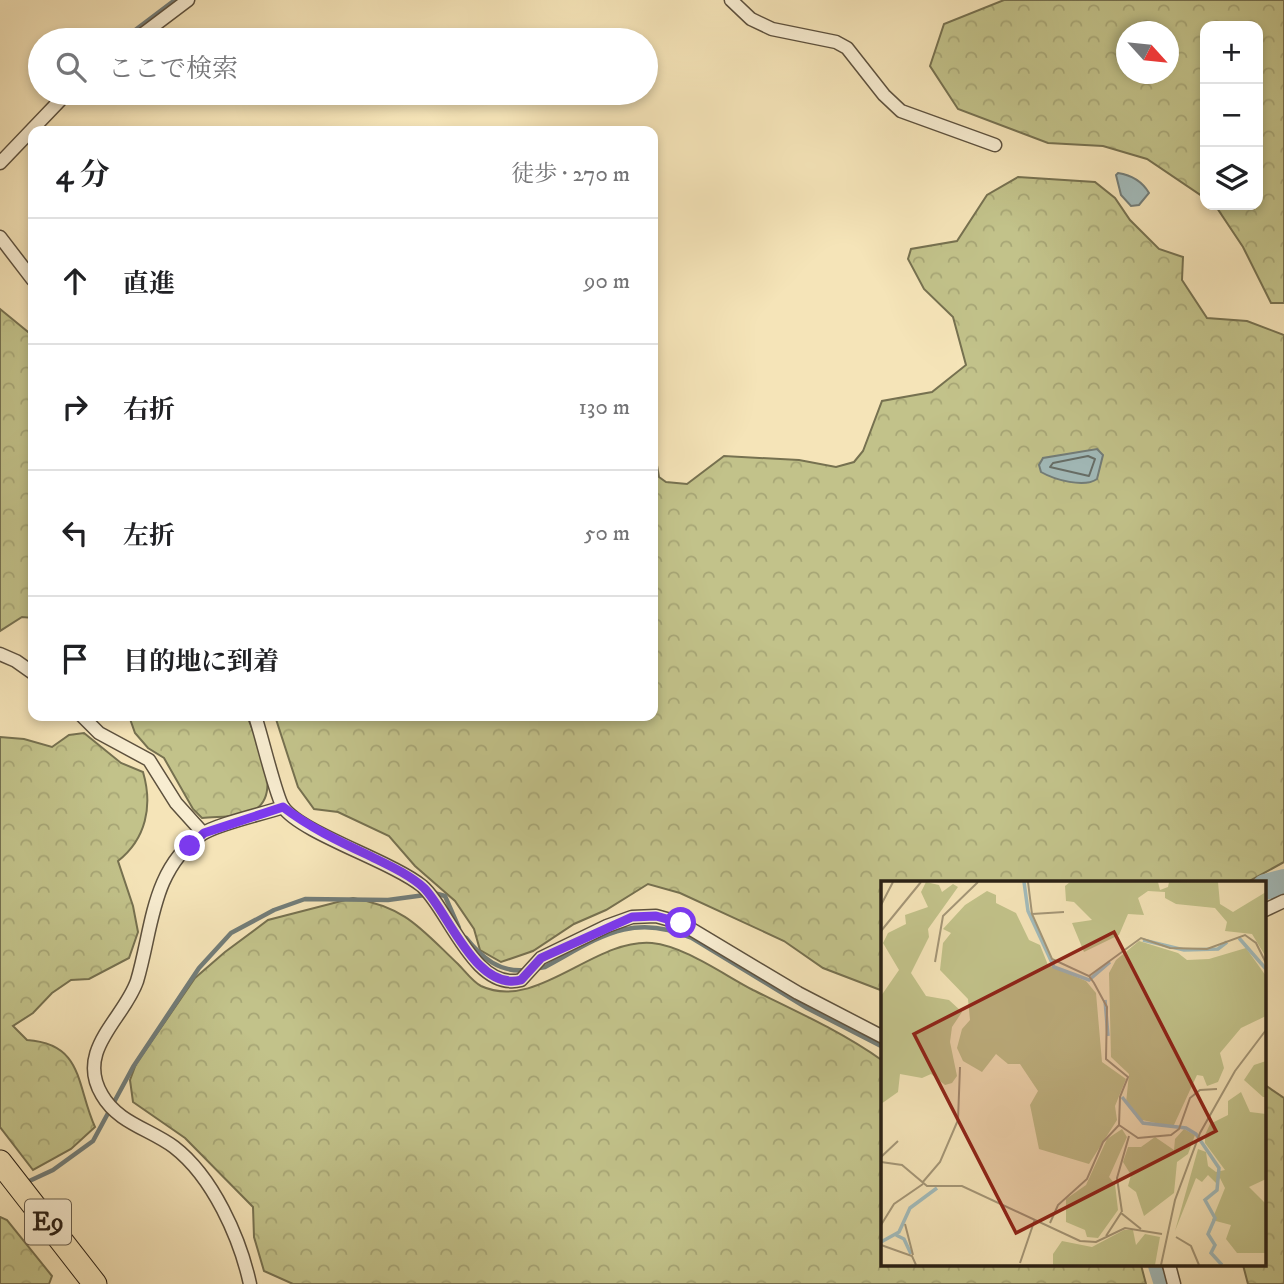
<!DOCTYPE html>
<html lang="ja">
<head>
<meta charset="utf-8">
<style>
	:root { --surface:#fff; --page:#f2f2f2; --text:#202124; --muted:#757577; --line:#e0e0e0 }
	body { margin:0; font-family:"IM FELL DW Pica","Noto Serif JP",serif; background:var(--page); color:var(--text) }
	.controls { position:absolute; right:21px; top:21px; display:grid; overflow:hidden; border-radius:14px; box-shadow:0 4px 10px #0003 }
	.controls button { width:63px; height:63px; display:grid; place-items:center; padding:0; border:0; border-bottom:2px solid var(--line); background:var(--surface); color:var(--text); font:35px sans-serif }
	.compass { position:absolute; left:1116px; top:21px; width:63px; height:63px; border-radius:50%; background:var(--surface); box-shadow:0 4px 10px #0003; rotate:117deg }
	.stop { position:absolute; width:21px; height:21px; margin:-16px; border:5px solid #7c3aed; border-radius:50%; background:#fff }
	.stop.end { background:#7c3aed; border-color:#fff; box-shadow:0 2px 7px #0008 }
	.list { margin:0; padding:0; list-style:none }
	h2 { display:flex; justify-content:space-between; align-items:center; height:91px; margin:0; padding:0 28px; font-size:30px }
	h2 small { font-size:23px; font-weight:400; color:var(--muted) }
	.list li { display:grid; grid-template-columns:46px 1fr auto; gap:21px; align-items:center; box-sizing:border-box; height:126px; padding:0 28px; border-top:2px solid var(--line) }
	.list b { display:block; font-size:26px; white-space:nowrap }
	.list em { font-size:23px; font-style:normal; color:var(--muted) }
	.icon { flex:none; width:38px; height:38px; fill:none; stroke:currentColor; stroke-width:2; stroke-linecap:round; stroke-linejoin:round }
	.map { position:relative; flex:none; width:1284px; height:1284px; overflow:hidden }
	.search { position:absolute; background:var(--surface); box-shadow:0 4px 10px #0003; left:28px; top:28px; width:630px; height:77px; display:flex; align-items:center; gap:18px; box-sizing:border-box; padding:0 24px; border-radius:38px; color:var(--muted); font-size:26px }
	.panel { position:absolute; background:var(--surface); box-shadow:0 4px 10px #0003; left:28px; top:126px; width:630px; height:595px; border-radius:14px }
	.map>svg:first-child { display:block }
</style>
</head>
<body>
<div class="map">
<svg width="1284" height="1284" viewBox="0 0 1284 1284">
	<defs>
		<pattern id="forest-crowns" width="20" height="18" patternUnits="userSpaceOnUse" patternTransform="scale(1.75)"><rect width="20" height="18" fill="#c2c28a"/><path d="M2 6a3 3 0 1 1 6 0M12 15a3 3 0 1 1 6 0" fill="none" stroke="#a7a676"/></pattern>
	</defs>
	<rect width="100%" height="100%" fill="#f5e4b8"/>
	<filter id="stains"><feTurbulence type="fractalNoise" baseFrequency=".00286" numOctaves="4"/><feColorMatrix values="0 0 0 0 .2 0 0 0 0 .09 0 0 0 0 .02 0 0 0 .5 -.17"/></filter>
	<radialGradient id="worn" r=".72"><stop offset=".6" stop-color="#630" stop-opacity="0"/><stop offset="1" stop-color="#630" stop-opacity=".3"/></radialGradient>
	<g fill="url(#forest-crowns)" stroke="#767150" stroke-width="2" fill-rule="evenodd">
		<path d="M1004,0H1284V303H1271L1243,247L1215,205H1258V26H1205V198L1147,159L1103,146L1048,143L958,109L930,66L944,24ZM1126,32H1168V74H1126Z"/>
		<polygon points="1018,177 1095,182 1115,198 1130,220 1159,249 1183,257 1182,280 1207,318 1247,321 1284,335 1284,862 1246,883 883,883 883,991 823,968 784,941 680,893 648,884 606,910 574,924 533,951 501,962 480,950 474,929 455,901 415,866 389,836 338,812 314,809 298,787 275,716 653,716 653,442 659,477 666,482 687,484 724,456 799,460 836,467 854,462 863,451 882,401 932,392 966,365 953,317 924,289 908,259 911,249 957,241 987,195"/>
		<polygon points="0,309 33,336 33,618 22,617 0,631"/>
		<path d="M129,716H247C255,737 283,791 256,809C241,818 219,816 202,818L193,809L164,758L148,748L135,733Z"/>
		<path d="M84,733L121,763L143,772C153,806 146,839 118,861L133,906L138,932L129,958L89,979L71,980L52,993L33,1013L13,1026L27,1040C84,1044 76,1085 95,1127L71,1149L33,1170L0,1127V737L24,739L52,747L69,735Z"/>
		<path d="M353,898C407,908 420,928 458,964C465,971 473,982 481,986C537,1012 594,938 652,943C684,946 724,975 753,990C798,1012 842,1032 883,1061V1265H1141L1146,1284H293L264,1271L254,1237L253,1207L185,1138L133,1102L130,1080L136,1064L195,978L225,952L268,920Z"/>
		<polygon points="1265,1085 1284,1098 1284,1284 1248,1284 1243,1265 1265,1265"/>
		<polygon points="0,1217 7,1220 52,1276 49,1284 0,1284"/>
	</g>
	<g fill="#a2bbbb" stroke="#727d79" stroke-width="2">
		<path d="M1118,173C1131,175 1142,181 1149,193L1139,205L1131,206L1121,195L1116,175Z"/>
		<path d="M1097,449L1103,455L1097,479C1084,488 1055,480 1041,472L1039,465L1043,458Z"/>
	</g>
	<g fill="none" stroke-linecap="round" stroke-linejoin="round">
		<polygon stroke="#666e68" stroke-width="2" points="1088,456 1095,459 1089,476 1050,467 1053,463"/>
		<g stroke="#727d79" stroke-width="4.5">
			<polyline points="122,40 175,0"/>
			<polyline points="434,893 445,896 459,928"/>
			<path d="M466,938C482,958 500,973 526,970"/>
			<path d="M534,969L545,967C597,939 631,911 692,938L807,1008L883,1047"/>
			<polyline points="25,1183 53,1170 93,1141 133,1067 199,968 231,933 274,910 305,899 388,900 425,895"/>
		</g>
		<g stroke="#a2bbbb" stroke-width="26">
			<polyline points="1265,887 1284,882"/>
			<polyline points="1161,1265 1167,1284"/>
		</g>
		<defs>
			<g id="street">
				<polyline points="731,0 751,19 772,29 836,42 847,48 884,95 901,111 995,145"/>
				<polyline points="135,40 188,0"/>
				<polyline points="0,163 67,93"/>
				<polyline points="0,237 33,280"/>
				<polyline points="0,654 16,661 33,673"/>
				<polyline points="82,716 99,733 149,760 176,803 203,833"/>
				<path d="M255,716C261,733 276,797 283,807C301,833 391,861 422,886C448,908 474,992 521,980L541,958L607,926L632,917L656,916L681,923L798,993L883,1037"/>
				<polyline points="1265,910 1284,901"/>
				<polyline points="1169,1265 1174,1284"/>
				<path d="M250,1284C240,1238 213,1177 174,1147C150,1129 118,1123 102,1095C75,1050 124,1019 137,981C153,927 151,870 202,834C217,824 263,814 283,807"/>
			</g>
			<polyline id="highway" points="0,1162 95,1284"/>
		</defs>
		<use href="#street" stroke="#5d513e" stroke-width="15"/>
		<use href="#highway" stroke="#2a2015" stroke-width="25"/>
		<use href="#street" stroke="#f8edd1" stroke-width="12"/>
		<use href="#highway" stroke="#f5e4b8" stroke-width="23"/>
	</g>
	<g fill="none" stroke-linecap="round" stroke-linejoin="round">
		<path stroke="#7c3aed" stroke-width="9" d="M190,846L204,833L283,807C309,827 338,841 368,855C386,864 409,874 424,888C448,912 476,992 521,980L541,958L632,917L656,916L681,923"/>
	</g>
	<g text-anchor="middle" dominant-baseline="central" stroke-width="7" stroke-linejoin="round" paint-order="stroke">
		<rect fill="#f8edd1" stroke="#685e4d" stroke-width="2" x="25" y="1199.5" width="46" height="45" rx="5"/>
		<g font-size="26" font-weight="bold" fill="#2a2015">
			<text x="48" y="1222">E9</text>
		</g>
	</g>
	<g transform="translate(881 881)">
		<rect width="385" height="385" fill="#f5e4b8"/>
		<path d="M45,1L58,4L61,11L72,3L77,6L47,48L48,56L30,92L45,115L68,119L81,131L71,146L69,161L76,195L71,202L64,204L50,193L41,197L19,193L17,211L0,223V115L18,89L2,62L7,52L25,43L24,34L47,26L40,11ZM189,1H277L279,9L287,6L288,1H337L339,23L352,31L385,11V76L371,53L344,50L346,41L334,27L295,23L284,17V11L267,10L257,17L263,34L247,33L238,54L203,71L191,42L211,39L193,21L185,20L184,5ZM106,10L115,14V22L135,32L148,59L159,64L167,84L205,100L215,112L221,181L245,198L234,225L236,239L208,283L158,268L149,224L157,210L139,183H127L115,173L101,191L82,180L76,167L81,148L89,139L87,118L59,89L62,62L70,52L62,48L84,24ZM258,60L297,72L306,79L328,78L365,67L385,95V135L360,147L339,172L343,187L337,201L326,205L322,195L316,194L292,246L257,238L245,222L248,193L230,176L228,92L235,79ZM385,180V216H382L363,199L373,184ZM360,211L369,231L385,233V298L368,306L385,323V372H356L345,358L350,344L331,339L344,307L339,297L335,302L327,294L321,301L315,297L294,350L317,268L325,271L327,285L335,291L344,289L324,262V254L329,243L347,234V220ZM241,248L246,256L228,296L234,303L237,329L217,357L206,356L204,349L185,341V318L205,304L226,258ZM303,248L314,254L307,273L296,281L293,312L263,335L255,311L247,305L250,294L242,281L247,266H260L274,256L293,269L294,258ZM243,349H252L255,364L264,353L279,356L274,384H172V373L181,360L211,366Z" fill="#c2c28a"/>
		<path fill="none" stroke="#a2bbbb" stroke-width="3.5" d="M143,1L147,30L173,86L208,99L229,81M358,57L385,88M262,59L303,69L337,68L346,61M224,119L227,155M241,216L262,242L305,247L315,253L338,287L336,309L324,319L334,337L327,353L334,364L330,372L341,384M15,354L23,358L30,373M0,361L18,351L29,327L56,307"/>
		<path fill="none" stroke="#a49677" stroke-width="2" d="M147,1L151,33L171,78L208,95L213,102L226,126L225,178L247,196L239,216L238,244L222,261L206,298L177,324L169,342M0,24L12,1M151,33L183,31M0,50L40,1M54,81L62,35L97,1M208,95L260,57L289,67L326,68L364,54L375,62L385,82M238,244L257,257L290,254L298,248L309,217L319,209L336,208M0,276L17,260M0,281L21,284L46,305H81L199,360L215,361L244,347L281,353M41,302L59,281L77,239L79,186M241,331L236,297L248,255M24,343L32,374M0,344L13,323L42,303M225,355L240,332L260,348M295,356L310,365L318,384M0,364L31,375L35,384M139,382L154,338M280,384L294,319L319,252L354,190L385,149"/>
		<path fill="#8f2418" fill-opacity="0.15" stroke="#8f2418" stroke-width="3.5" d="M233,51L335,250L135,352L33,153Z"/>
		<rect width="385" height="385" fill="none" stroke="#2a2015" stroke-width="3.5"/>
	</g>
	<rect width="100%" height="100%" filter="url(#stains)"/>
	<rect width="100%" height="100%" fill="url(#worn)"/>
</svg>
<div class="controls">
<button>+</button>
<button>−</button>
<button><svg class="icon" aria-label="layers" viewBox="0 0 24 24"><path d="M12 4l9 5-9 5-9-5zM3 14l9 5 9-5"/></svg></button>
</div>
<svg class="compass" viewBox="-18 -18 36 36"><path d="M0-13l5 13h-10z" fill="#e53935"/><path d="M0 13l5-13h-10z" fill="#757577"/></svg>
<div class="stop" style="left:681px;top:923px"></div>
<div class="stop end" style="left:190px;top:846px"></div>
<div class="search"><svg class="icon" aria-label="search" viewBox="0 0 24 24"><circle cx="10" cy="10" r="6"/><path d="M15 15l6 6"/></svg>ここで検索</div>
<section class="panel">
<h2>4 分<small>徒歩 · 270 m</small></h2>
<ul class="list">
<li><svg class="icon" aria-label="ahead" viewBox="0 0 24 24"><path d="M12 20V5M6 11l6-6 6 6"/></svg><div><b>直進</b></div><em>90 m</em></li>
<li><svg class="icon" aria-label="right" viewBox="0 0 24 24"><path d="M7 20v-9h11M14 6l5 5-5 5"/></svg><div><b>右折</b></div><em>130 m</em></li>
<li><svg class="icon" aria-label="left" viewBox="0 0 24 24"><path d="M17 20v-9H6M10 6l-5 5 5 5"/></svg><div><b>左折</b></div><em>50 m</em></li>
<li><svg class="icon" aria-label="arrive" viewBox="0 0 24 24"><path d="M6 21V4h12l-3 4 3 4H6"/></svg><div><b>目的地に到着</b></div></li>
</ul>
</section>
</div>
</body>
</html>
